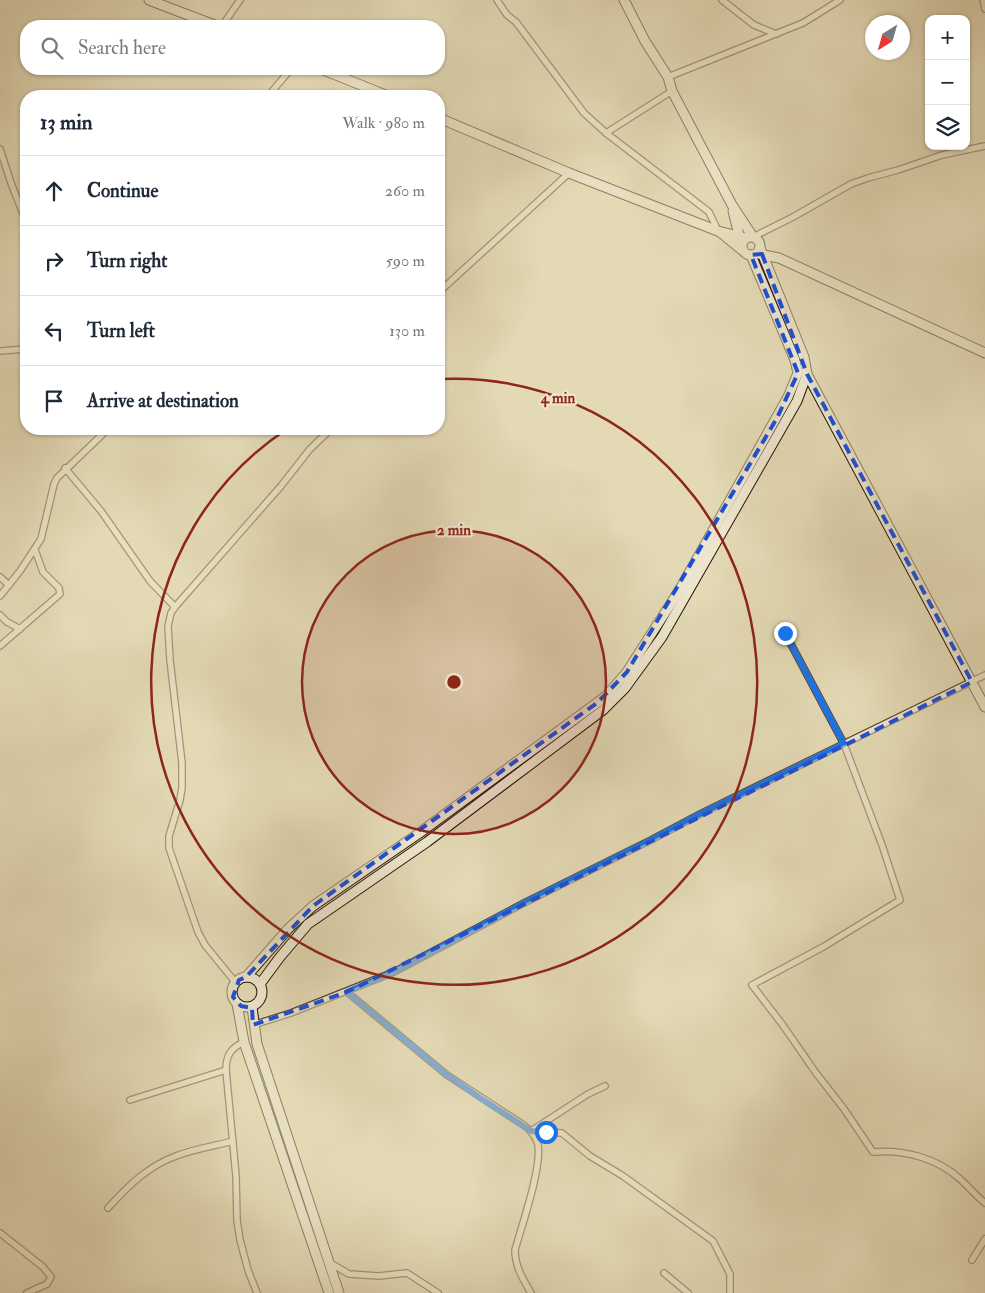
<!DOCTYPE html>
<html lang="en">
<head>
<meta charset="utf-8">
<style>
	:root { --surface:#fff; --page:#f2f2f3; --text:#1f2937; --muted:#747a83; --line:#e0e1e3 }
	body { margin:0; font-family:"IM FELL Double Pica",serif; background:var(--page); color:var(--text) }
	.controls { position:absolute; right:15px; top:15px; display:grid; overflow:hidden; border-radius:10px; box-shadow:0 1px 4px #0004 }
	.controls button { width:45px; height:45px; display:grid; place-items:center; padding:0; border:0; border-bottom:1px solid var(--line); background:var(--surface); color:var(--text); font:25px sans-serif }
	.compass { position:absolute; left:865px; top:15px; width:45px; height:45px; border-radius:50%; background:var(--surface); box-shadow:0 1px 4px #0004; rotate:217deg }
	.stop { position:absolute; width:15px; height:15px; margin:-11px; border:4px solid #1a73e8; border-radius:50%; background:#fff }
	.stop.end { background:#1a73e8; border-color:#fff; box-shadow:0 1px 5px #0008 }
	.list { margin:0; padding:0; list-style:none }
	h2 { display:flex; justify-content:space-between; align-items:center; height:65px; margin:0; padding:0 20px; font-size:21px }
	h2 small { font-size:16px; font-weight:400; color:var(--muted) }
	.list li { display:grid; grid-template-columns:32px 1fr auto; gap:15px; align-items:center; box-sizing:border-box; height:70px; padding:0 20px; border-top:1px solid var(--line) }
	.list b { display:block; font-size:19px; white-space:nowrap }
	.list em { font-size:16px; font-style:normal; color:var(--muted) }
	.icon { flex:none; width:28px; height:28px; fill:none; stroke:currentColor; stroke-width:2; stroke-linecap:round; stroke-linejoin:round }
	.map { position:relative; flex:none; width:985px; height:1293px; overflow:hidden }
	.search { position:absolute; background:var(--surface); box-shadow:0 1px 4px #0004; left:20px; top:20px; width:425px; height:55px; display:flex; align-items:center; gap:12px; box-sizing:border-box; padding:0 18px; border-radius:20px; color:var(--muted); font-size:19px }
	.panel { position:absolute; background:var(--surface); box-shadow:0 1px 4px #0004; left:20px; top:90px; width:425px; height:345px; border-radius:20px }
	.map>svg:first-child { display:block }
</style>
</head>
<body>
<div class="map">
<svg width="985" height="1293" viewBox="0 0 985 1293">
	<rect width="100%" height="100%" fill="#e3d9b5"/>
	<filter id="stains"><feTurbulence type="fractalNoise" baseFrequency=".004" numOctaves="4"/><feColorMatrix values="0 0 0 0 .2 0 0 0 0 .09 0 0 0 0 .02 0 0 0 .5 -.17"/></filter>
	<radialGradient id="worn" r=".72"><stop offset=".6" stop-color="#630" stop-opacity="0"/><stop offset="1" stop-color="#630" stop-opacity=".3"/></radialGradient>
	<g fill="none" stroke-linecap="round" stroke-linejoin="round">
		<defs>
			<g id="street">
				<polyline points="497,0 507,15 516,22 584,113 606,133 709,212 718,231"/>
				<polyline points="722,0 754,25 776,34"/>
				<polyline points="983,0 985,9"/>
				<polyline points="222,26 240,0"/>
				<polyline points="668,77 803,23 840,0"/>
				<polyline points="268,96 291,69"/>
				<polyline points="606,133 672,91"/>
				<polyline points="0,149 11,183 26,221"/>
				<polyline points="753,237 793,217 851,184 868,178 898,170 942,155 985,146"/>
				<polyline points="439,292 569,173"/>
				<polyline points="0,351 26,349"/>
				<polyline points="65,468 101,511 150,581 175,607"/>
				<polyline points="0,577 9,585"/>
				<polyline points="0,596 20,571 41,539 54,484 57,478 108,429"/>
				<polyline points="0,615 7,622 20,629"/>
				<path d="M785,633L844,744L882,845L900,900L823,947L752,985L782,1024L816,1073L844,1109L873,1152C903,1149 937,1158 960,1179C969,1187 976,1196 985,1203"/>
				<polyline points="0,646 60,594 59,588 43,572 35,550"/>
				<polyline points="236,983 205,945 198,932 169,848 169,836 180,800 182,788 182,763 170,660 168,626 171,613 175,607 281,486 310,449 331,429"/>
				<path d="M347,992L447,1075L525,1126C531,1131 536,1136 538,1145C542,1167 522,1225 515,1250C515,1267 523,1279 531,1293"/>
				<polyline points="253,1025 291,1013 394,972 526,902 651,840 702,813 985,675"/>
				<path d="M244,1042C231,1048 226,1055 226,1070L236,1176L237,1220L240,1240L248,1270L257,1293"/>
				<polyline points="605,1086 588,1094 531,1131 562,1133 590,1156 623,1176 713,1241 730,1274 730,1293"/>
				<polyline points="130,1100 226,1070"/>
				<path d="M108,1208C128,1186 148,1166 176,1156C194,1149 214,1146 233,1141"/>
				<polyline points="0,1233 43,1267 51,1277 47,1284 27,1293"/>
				<polyline points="972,1260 985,1239"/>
				<polyline points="330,1263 349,1274 379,1276 407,1273 438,1293"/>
				<polyline points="664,1273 688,1293"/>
			</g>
			<g id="secondary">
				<polyline points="149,0 217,26"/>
				<polyline points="624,0 645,41 668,77 672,91 732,205 753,237"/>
				<polyline points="321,69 388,96"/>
				<polyline points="439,118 569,173 718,231 746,238"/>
				<polyline points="733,211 740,239"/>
				<polyline points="720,232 742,250"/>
				<circle cx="751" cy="246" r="9"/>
				<polyline points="759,254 779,258 985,353"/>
				<polyline points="807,374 985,707"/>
				<polyline points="246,977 288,929 313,906 418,834 597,703 607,695 627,672 679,591 788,397 798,373 795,360 751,255"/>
				<circle cx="247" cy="992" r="15"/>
				<polyline points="260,984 280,957 308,924 427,842 603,710 625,688 662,637 785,422 797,401 807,374 804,357 760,248"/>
				<polyline points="237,1004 244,1042 329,1293"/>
				<polyline points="252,1007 257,1044 339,1293"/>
			</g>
		</defs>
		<use href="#street" stroke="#56452e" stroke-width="8"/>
		<use href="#secondary" stroke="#271401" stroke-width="11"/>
		<use href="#street" stroke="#ede6cf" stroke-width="5.5"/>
		<use href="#secondary" stroke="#ede6cf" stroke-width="9"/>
	</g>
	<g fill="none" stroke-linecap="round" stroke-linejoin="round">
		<polyline stroke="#1a73e8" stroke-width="6" points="546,1132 531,1131 480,1098 447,1075 347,992 394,972 526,902 651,840 702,813 844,744 785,633"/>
	</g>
	<path d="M0 0H985V1293H0ZM762,254L807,374L972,682L347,992L253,1025L252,1008L241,1006L233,997L239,980L246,977L313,906L597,703L627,672L777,418L798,373L751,255Z" fill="#e3d9b5" fill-opacity=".55" fill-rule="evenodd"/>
	<path fill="none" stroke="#1d4ed8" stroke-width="4" stroke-dasharray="10 6" stroke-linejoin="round" d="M762,254L807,374L972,682L347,992L253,1025L252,1008L241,1006L233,997L239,980L246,977L313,906L597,703L627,672L777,418L798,373L751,255Z"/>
	<circle cx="454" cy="682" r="152" fill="#8f2418" fill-opacity=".12"/>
	<g fill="none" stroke="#8f2418" stroke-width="2.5">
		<circle cx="454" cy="682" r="152"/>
		<path d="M441 379A303 303 0 1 1 287 429"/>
	</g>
	<circle cx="454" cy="682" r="8" fill="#8f2418" stroke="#ede6cf" stroke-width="2.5"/>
	<g font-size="15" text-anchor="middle" font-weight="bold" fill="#8f2418" stroke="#ede6cf" stroke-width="4.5" stroke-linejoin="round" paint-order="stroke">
		<text x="558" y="403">4 min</text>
		<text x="454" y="535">2 min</text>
	</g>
	<rect width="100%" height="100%" filter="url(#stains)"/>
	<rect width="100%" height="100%" fill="url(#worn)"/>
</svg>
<div class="controls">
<button>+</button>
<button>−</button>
<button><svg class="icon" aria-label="layers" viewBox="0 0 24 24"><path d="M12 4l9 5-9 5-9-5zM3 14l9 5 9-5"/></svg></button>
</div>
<svg class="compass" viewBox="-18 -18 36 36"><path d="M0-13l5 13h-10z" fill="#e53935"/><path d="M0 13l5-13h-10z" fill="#747a83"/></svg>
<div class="stop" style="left:546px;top:1132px"></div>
<div class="stop end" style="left:785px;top:633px"></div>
<div class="search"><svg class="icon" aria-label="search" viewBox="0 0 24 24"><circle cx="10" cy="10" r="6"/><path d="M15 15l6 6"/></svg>Search here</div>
<section class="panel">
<h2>13 min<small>Walk · 980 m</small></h2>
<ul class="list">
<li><svg class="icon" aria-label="ahead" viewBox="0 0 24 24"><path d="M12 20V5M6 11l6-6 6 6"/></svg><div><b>Continue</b></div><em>260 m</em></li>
<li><svg class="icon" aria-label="right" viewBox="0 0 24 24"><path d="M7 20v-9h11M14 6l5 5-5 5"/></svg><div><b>Turn right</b></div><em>590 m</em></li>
<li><svg class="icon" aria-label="left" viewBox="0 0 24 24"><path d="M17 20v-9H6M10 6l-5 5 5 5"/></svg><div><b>Turn left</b></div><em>130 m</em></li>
<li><svg class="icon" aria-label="arrive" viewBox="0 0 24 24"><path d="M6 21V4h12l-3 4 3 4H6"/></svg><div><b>Arrive at destination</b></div></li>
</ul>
</section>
</div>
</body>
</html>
